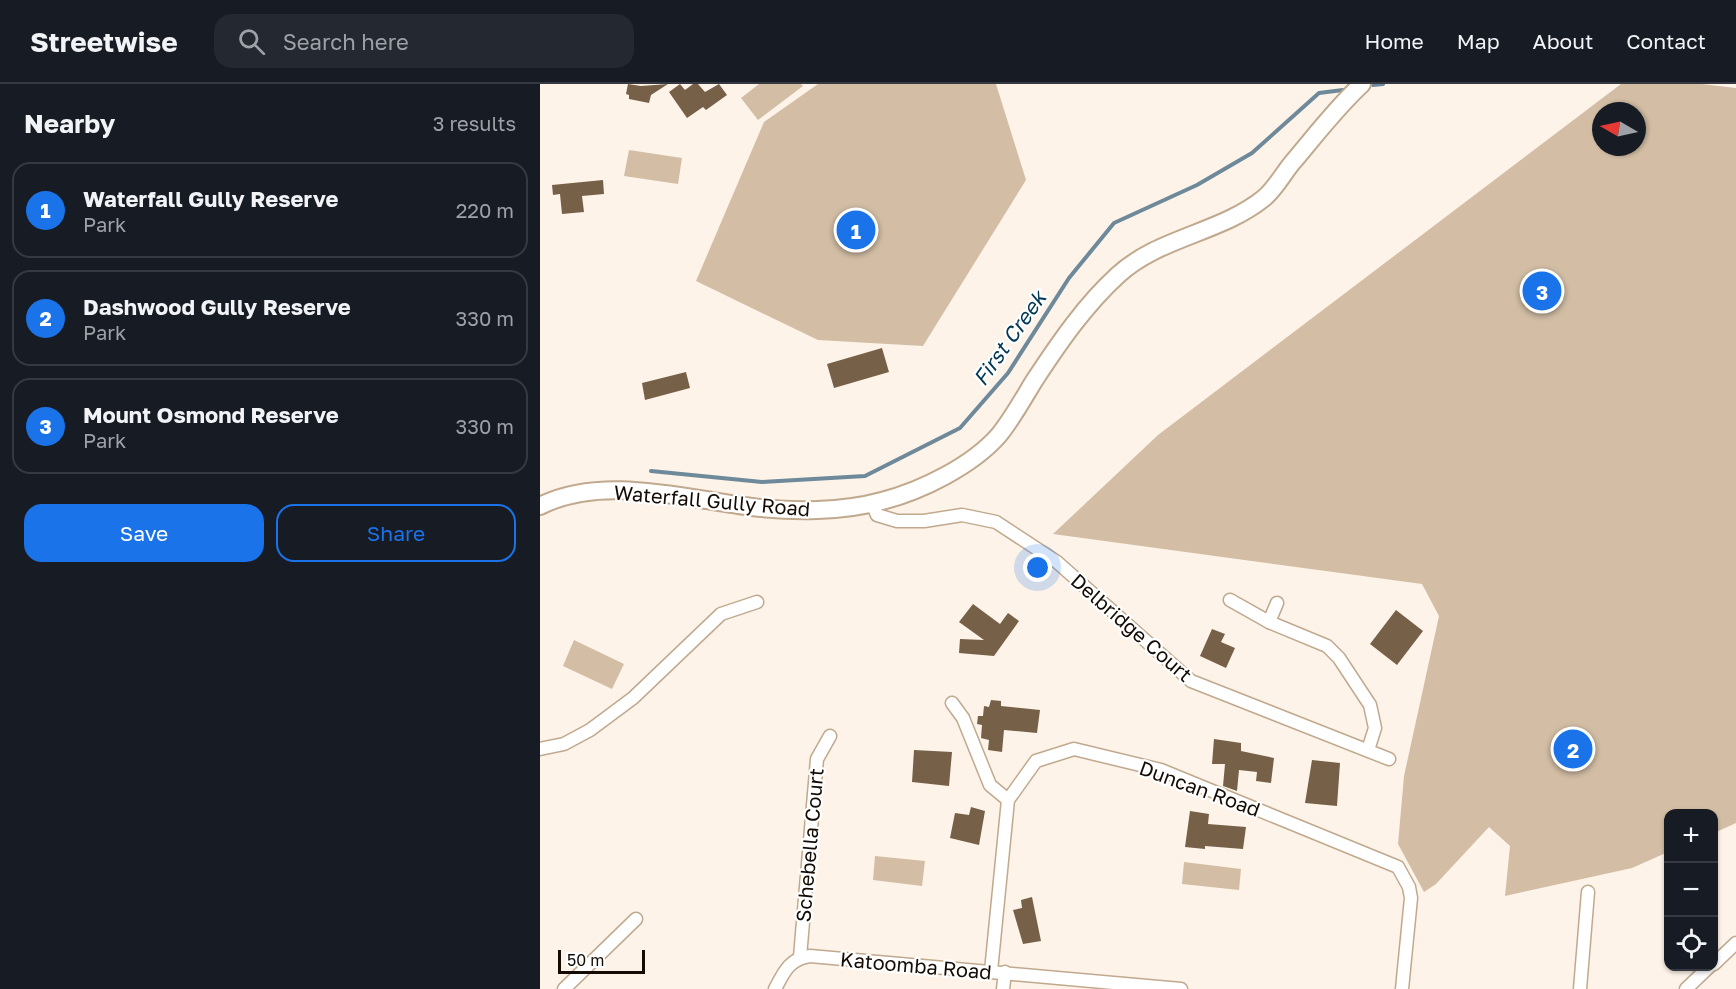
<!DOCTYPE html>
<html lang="en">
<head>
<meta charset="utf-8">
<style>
	:root { --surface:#171b24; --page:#242831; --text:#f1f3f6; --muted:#9ea1a6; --line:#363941; --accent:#1a73e8 }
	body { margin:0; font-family:"Golos Text",sans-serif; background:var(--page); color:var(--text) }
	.controls { position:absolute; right:18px; bottom:18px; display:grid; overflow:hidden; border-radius:12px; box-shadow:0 2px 4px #0004 }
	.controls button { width:54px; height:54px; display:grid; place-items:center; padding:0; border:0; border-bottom:2px solid var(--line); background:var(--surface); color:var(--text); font:30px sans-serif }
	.compass { position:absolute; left:1052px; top:18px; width:54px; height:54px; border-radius:50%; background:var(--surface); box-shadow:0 2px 4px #0004; rotate:279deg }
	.scale { position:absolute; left:18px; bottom:15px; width:87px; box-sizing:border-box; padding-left:6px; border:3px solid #140c04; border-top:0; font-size:16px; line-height:21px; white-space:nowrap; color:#140c04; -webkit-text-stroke:4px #fff; paint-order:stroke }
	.you { position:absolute; left:498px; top:484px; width:21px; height:21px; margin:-15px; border:4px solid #fff; border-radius:50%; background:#1a73e8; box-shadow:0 0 0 9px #1a73e833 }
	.badge { display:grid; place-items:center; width:39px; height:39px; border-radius:50%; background:var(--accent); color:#fff; font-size:20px; font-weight:700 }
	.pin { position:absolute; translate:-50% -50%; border:3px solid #fff; box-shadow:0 2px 6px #0006 }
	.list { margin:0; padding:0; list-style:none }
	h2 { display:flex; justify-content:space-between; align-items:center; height:78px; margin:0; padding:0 24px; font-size:26px }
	h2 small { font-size:20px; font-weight:400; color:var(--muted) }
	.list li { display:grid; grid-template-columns:39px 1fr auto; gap:18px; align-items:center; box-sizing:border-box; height:96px; margin:0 12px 12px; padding:0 12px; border:2px solid var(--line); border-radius:18px }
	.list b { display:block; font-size:22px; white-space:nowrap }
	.list p { margin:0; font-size:20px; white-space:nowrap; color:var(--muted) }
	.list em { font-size:20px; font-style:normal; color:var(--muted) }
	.actions { display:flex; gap:12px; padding:18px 24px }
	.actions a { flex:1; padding:14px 0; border:2px solid var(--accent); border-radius:18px; text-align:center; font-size:21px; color:var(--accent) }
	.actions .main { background:var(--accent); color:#fff }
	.icon { flex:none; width:33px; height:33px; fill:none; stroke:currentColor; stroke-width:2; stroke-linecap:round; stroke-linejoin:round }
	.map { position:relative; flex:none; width:1196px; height:905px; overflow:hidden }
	header { display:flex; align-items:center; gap:36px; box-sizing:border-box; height:84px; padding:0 30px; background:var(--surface); border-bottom:2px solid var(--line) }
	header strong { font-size:28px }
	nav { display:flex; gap:33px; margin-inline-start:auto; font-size:21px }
	.search { width:420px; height:54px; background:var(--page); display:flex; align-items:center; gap:15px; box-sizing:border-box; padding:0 21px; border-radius:18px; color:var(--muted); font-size:22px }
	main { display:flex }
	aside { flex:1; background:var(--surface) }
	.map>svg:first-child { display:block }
</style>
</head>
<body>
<header>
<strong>Streetwise</strong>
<div class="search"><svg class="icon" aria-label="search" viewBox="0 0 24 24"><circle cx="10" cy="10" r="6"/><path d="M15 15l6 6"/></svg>Search here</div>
<nav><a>Home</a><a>Map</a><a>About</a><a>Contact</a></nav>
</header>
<main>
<aside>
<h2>Nearby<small>3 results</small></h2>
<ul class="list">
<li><span class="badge">1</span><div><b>Waterfall Gully Reserve</b><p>Park</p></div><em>220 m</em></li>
<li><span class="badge">2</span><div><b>Dashwood Gully Reserve</b><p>Park</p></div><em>330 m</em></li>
<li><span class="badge">3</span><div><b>Mount Osmond Reserve</b><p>Park</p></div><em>330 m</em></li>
</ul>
<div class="actions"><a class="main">Save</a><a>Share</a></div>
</aside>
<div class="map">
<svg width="1196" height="905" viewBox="0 0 1196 905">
	<rect width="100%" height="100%" fill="#fdf3e8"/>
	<g fill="#d3bea5" fill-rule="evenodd">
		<polygon points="219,0 261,0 263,2 218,36 201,14"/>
		<polygon points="278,0 456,0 486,96 383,262 278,256 156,197 224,38"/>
		<path d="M1081,0H1162L1196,4V739L1174,749V730H1128V768L1092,784L965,812L970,762L949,743L896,800L884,808L858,760L864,692L899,532L882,500L513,450L618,351ZM1061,27H1097V63H1061Z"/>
		<polygon points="89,66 142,74 138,100 84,92"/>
		<polygon points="34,556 84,580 72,605 23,582"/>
		<polygon points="335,772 385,777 382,802 333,796"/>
		<polygon points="644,778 701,785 699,806 642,800"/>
	</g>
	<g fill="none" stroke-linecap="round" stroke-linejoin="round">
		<g stroke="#6e899a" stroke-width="4">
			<polyline points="833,1 843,0"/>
			<polyline points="111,387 222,398 325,392 420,344 468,289 529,194 574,139 657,101 712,69 779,9 803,6"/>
		</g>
	</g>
	<g fill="#766148">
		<polygon points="88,0 101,2 128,0 111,11 109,19 89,15 89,11 86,10"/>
		<polygon points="140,0 145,6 153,0 158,0 165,8 179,0 187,11 166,26 163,23 147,34 129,8"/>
		<polygon points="63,96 64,110 42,112 44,128 22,130 20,110 13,111 12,101"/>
		<polygon points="342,264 349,288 294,304 287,280"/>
		<polygon points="146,288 150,304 105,316 102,299"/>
		<polygon points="433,520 460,540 468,529 479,537 454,572 419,569 420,555 444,556 419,538"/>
		<polygon points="856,526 883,547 857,581 830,560"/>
		<polygon points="672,545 685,550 681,558 695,564 686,584 660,572"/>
		<polygon points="451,616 461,617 461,622 500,626 497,649 464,646 462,668 448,666 449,656 441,654 442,641 437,640 438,632 443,632 444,622 449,623"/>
		<polygon points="674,655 701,659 701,667 734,674 731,699 716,697 717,688 699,686 697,707 683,702 685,680 672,680"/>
		<polygon points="374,666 412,668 409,702 372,698"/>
		<polygon points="772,676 800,679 797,722 765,719"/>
		<polygon points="431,723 445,727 439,761 410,754 415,729 429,731"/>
		<polygon points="650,727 669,730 668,740 706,743 703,765 665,762 665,765 645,763"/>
		<polygon points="492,813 501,857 483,860 473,826 482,824 481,816"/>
	</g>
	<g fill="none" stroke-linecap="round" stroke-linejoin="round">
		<defs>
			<g id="street">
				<polyline points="332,419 337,431 357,437 384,437 422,431 456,438 517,478 651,597 849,675"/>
				<polyline points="690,516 729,538 787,562 799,574 830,621 835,644 828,666"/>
				<polyline points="729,538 737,519"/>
				<polyline points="412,619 423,634 450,701 468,716"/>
				<polyline points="0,665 24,660 50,646 93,614 181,530 217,518"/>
				<polyline points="260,873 277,675 290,652"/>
				<polyline points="1174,880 1196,859"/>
				<polyline points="451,887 468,716 496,677 534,665 621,686 858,783 869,803 871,814 862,905"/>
				<polyline points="24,905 96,835"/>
				<path d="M235,905C244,888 249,875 270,872L641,905"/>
				<polyline points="463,905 465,888"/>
				<polyline points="1040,905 1048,808"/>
				<polyline points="1146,905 1170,882"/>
			</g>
			<path id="secondary" d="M0,422C62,390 146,415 212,423C253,428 302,428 342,417C381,407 432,382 459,351C472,335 483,315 494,297C519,259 545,221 578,191C619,153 681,149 724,114C735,105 743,90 752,79C775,52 796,24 822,0"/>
		</defs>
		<use href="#street" stroke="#c0a98e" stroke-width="15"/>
		<use href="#secondary" stroke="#c0a98e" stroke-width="20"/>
		<use href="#street" stroke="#fff" stroke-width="12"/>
		<use href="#secondary" stroke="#fff" stroke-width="16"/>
	</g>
	<g text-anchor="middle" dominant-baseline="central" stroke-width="4.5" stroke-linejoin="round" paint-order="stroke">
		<g font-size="20" fill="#140c04" stroke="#fff">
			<text transform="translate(172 416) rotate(5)">Waterfall Gully Road</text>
			<text transform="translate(592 543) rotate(41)">Delbridge Court</text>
			<text transform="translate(660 704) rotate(20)">Duncan Road</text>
			<text transform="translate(269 761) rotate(-85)">Schebella Court</text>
			<text transform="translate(376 881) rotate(5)">Katoomba Road</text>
		</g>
		<g font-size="21" font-style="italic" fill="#013754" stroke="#fff">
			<text transform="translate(469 254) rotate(-55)">First Creek</text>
		</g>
	</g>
</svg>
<div class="controls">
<button>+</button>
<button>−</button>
<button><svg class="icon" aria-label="locate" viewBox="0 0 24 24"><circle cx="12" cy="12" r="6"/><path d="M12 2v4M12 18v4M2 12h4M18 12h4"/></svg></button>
</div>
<svg class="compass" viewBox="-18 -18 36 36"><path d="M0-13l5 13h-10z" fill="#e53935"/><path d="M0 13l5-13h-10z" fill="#9ea1a6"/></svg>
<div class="scale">50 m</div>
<div class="you"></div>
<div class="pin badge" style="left:316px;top:146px">1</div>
<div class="pin badge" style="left:1033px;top:665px">2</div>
<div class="pin badge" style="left:1002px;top:207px">3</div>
</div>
</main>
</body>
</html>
